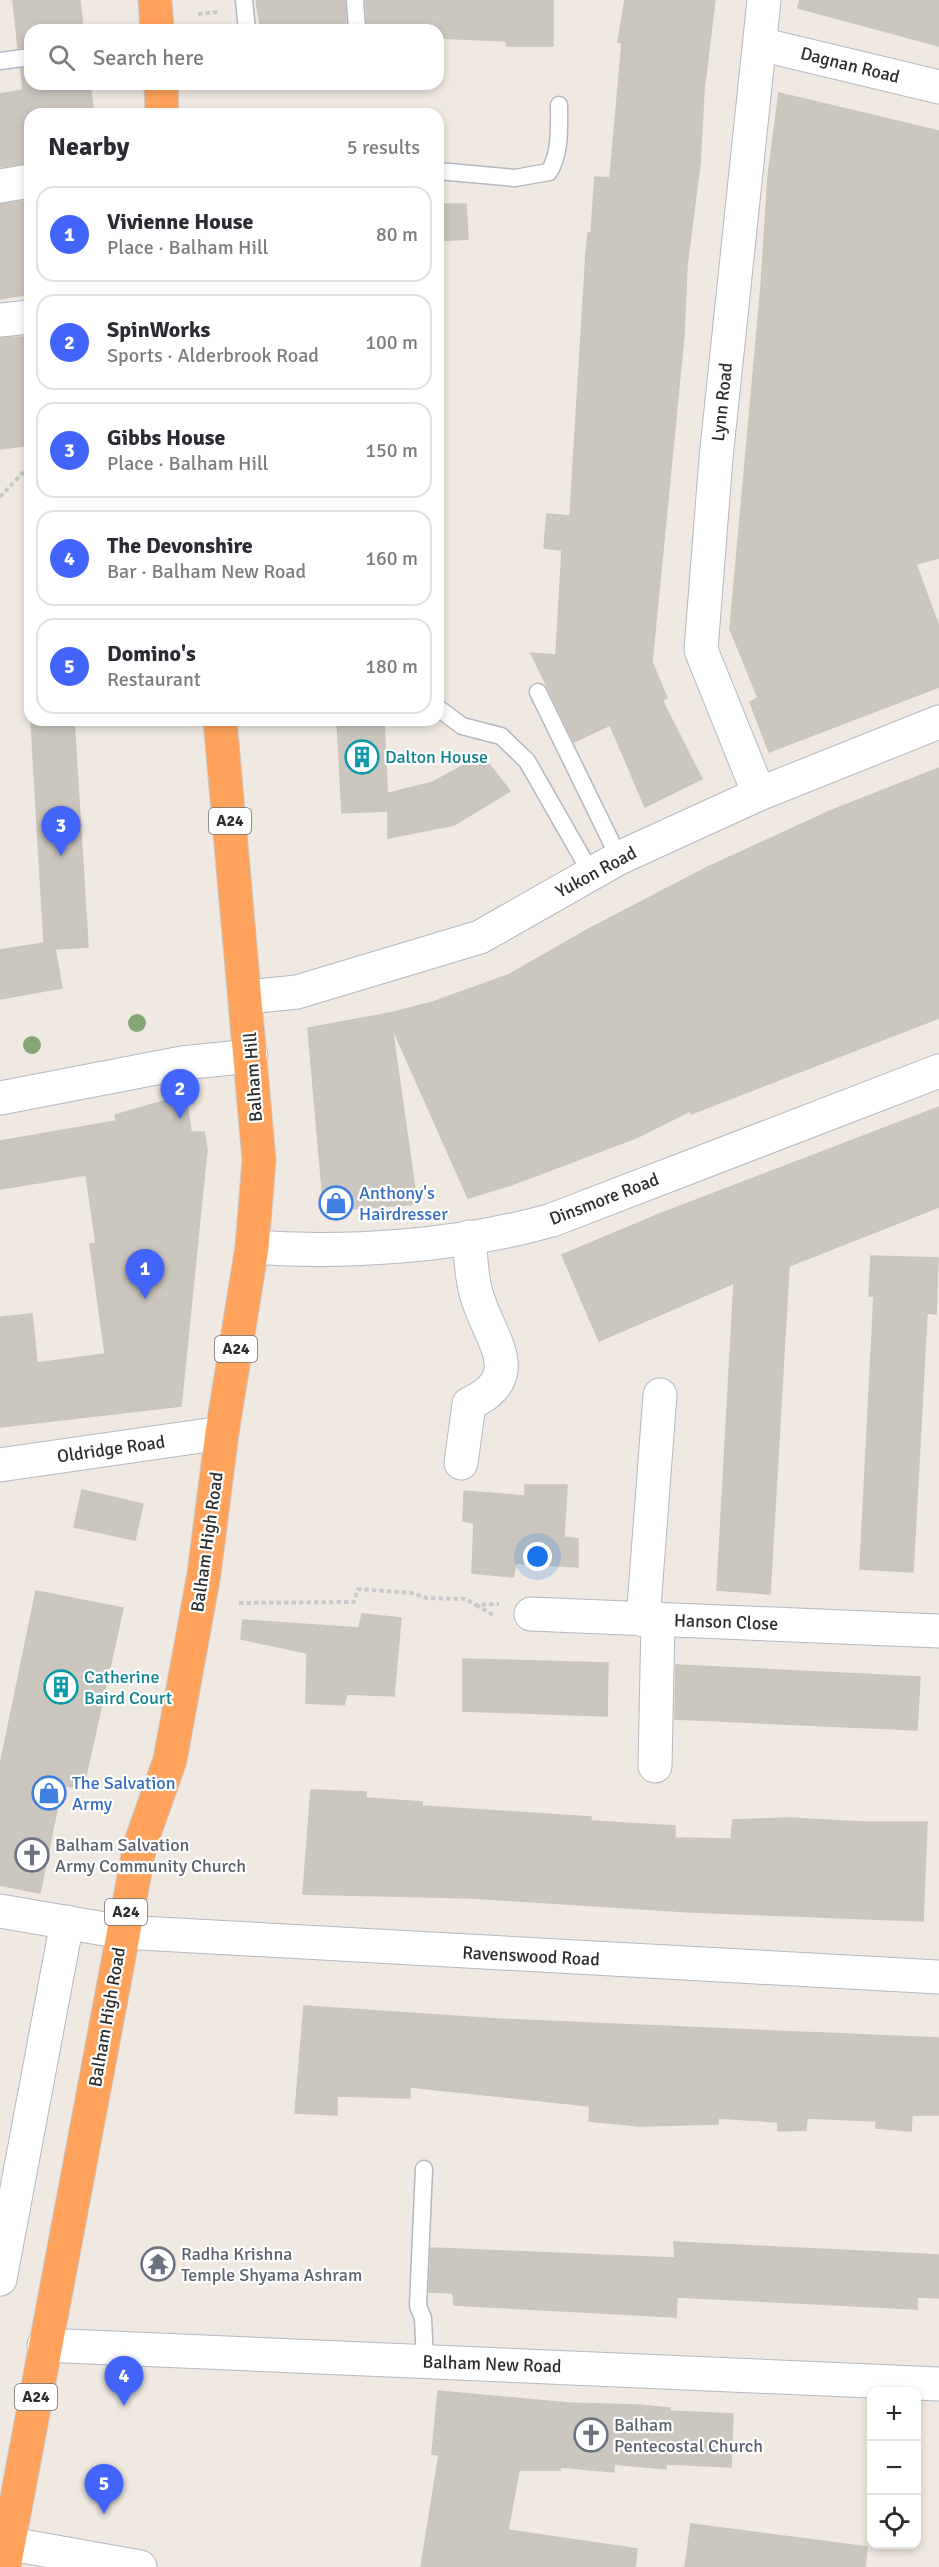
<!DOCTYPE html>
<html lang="en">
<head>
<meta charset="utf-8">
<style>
	:root { --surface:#fff; --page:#f7f7f7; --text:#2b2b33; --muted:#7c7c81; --line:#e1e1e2; --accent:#4264fb }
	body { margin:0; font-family:Signika,sans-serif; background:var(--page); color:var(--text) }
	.controls { position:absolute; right:18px; bottom:18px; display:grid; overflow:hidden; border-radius:12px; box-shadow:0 3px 9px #0003 }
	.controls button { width:54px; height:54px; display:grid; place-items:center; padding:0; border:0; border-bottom:2px solid var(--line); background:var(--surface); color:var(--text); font:30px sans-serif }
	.you { position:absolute; left:538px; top:1557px; width:21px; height:21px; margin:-15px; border:4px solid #fff; border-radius:50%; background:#1a73e8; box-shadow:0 0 0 9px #1a73e833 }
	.badge { display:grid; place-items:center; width:39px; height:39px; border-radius:50%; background:var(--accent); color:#fff; font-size:20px; font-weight:700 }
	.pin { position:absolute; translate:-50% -50px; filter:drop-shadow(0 2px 3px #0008) }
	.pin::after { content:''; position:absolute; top:32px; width:21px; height:18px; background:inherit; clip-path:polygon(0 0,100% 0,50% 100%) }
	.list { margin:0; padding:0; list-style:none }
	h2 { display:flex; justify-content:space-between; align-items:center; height:78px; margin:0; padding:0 24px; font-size:26px }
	h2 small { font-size:20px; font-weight:400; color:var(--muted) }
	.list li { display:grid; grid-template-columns:39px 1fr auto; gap:18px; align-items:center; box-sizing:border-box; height:96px; margin:0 12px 12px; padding:0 12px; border:2px solid var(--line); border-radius:18px }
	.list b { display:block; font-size:22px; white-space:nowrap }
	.list p { margin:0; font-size:20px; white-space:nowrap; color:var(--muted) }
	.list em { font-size:20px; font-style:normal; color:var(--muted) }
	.icon { flex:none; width:33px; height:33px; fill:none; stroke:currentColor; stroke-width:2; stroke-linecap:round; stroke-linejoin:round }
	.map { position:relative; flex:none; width:939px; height:2567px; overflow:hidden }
	.search { position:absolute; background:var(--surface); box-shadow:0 3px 9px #0003; left:24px; top:24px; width:420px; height:66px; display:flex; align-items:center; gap:15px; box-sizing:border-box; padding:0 21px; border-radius:18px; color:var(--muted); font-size:22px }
	.panel { position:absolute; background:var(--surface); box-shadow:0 3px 9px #0003; left:24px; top:108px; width:420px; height:618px; border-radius:18px }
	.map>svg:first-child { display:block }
</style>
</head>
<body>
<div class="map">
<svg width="939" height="2567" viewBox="0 0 939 2567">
	<rect width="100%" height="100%" fill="#efe9e1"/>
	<g fill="#cbc7bf" stroke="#cbc5ba" stroke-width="1.5">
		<polygon points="13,0 80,0 83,30 30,30 30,47 18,48"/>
		<polygon points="256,0 345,0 346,28 261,30"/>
		<polygon points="366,0 553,0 553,46 507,46 506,41 438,38 438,30 367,30"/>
		<polygon points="625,0 715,0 704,90 700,164 687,265 684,335 652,662 667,698 662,700 702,779 645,807 610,725 574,742 531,653 556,655 562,550 544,548 547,514 570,516 586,254 588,233 591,233 595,177 610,178 622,43 618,42"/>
		<polygon points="800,0 939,0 939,46 798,8"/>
		<polygon points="30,68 30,84 90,84 94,114 30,114 30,163 0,167 0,94 23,90 21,69"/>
		<polygon points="779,93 939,131 939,558 916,564 939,627 939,687 769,752 750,702 758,698 730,629 761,287 768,177"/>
		<polygon points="30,200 30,294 0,299 0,204"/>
		<polygon points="438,204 466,204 468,239 438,241"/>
		<polygon points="23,337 30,381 30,445 0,449 0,338"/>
		<polygon points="31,720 74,720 88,947 55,949 62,988 0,999 0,950 44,943"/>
		<polygon points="337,720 384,720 388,810 389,793 433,782 482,755 510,791 454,825 388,838 388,811 342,813"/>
		<polygon points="939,768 939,1018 691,1114 690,1111 638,1137 511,1185 468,1198 392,1027 417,1204 324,1211 308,1028 390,1013 433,1002 508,975 587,930 708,867 830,811"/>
		<polygon points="174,1098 187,1103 191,1132 204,1132 207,1149 181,1406 0,1427 0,1317 32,1314 37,1363 105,1354 90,1244 96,1243 86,1175 0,1189 0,1141 116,1121 115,1115"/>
		<polygon points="939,1107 939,1207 789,1266 770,1594 717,1590 734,1283 599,1341 562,1255 662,1213"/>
		<polygon points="871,1256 938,1258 936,1314 927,1313 913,1572 860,1569 874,1296 869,1296"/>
		<polygon points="525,1485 567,1485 564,1537 578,1539 578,1567 516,1563 513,1577 472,1573 474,1523 463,1521 464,1491 525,1496"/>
		<polygon points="82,1490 143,1504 135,1540 74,1527"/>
		<polygon points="36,1591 123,1608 83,1789 62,1785 40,1893 0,1885 0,1766"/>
		<polygon points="362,1614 401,1618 394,1696 347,1694 344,1705 306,1703 307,1653 241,1639 243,1620 359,1628"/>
		<polygon points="463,1659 608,1663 607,1716 463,1711"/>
		<polygon points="676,1665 920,1677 917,1730 675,1719"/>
		<polygon points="311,1790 366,1792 366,1798 422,1802 422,1806 591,1817 591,1821 675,1826 675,1838 731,1839 733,1820 788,1818 861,1822 927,1822 923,1921 691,1912 472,1898 303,1894"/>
		<polygon points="304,2006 497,2019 939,2038 939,2115 912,2115 911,2131 876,2128 876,2121 807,2118 806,2130 778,2131 778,2122 718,2118 718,2124 640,2126 589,2121 590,2106 410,2087 410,2098 337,2096 337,2115 295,2113"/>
		<polygon points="674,2242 939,2255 939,2298 917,2297 917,2309 677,2297 676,2317 454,2305 453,2293 429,2292 431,2248 675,2258"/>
		<polygon points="438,2391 568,2403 636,2405 670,2408 670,2411 733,2414 731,2467 666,2464 666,2469 614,2464 614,2472 560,2467 560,2470 519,2470 508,2530 637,2549 635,2567 421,2567 439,2455 432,2454"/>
		<polygon points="691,2524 867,2547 865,2567 685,2567"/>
	</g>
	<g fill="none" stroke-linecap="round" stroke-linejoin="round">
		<defs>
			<g id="lane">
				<polyline points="244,0 247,30"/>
				<polyline points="355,0 357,30"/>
				<polyline points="0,61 30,57"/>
				<path d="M438,171L515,178L549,172C561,152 559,127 559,105"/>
				<polyline points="538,692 619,858"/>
				<polyline points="438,708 462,726 501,736 527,761 591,873"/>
				<polyline points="424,2169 418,2306 423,2318 425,2361"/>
			</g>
			<g id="street">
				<polyline points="760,44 939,87"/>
				<polyline points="0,186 30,181"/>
				<polyline points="0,320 30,317"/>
				<polyline points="759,794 701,650 716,458 764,0"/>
				<polyline points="247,997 297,992 480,937 619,858 759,794 939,722"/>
				<polyline points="0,1098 182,1063 251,1056"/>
				<path d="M252,1247C347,1254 461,1246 552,1220L939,1071"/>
				<path d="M461,1463L469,1404C530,1376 488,1338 476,1293C471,1276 471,1255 469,1237"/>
				<polyline points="0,1465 222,1433"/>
				<polyline points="531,1614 939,1631"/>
				<polyline points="643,1620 660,1395"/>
				<polyline points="655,1766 658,1621"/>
				<polyline points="0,1911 122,1932 939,1977"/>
				<polyline points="0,2279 67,1922"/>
				<polyline points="44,2345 939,2384"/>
				<polyline points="0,2542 140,2567"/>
			</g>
			<g id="highway">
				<polyline points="155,0 157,30"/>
				<polyline points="161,84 162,114"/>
				<polyline points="4,2567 140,1845 170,1760 204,1574 222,1433 252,1247 259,1160 220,720"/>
			</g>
		</defs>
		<use href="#lane" stroke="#b4b7c1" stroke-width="19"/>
		<use href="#street" stroke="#b4b7c1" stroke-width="35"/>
		<use href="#highway" stroke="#c9c9c9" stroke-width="35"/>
		<g stroke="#c9c9c9" stroke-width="4" stroke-dasharray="4.5 3" stroke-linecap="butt">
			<polyline points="198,14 219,12"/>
			<polyline points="0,497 30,465"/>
			<polyline points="239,1603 354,1602 358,1589 411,1593 427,1598 466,1599 475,1605 499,1604"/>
			<polyline points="476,1605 495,1616"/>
		</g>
		<use href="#lane" stroke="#fff" stroke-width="16"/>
		<use href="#street" stroke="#fff" stroke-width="33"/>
		<use href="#highway" stroke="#ffa35c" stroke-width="33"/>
	</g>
	<g fill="#84a574">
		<circle cx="137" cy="1023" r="9"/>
		<circle cx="32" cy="1045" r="9"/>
	</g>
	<defs>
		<symbol id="building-ring" viewBox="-11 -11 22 22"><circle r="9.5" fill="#fff" stroke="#0f9aa8" stroke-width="1.5"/><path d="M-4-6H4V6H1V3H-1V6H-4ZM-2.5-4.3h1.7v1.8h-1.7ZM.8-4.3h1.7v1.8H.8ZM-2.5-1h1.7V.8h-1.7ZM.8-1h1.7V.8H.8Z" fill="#0f9aa8"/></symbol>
		<symbol id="shop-ring" viewBox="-11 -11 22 22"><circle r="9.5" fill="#fff" stroke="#3f7fe0" stroke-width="1.5"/><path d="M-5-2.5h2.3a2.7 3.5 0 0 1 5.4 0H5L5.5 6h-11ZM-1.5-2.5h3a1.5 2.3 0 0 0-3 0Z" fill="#3f7fe0"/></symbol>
		<symbol id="church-ring" viewBox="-11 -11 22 22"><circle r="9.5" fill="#fff" stroke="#6b7280" stroke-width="1.5"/><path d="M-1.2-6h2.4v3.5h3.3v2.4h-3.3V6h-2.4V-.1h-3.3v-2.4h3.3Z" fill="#6b7280"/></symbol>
		<symbol id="temple-ring" viewBox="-11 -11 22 22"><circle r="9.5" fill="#fff" stroke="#6b7280" stroke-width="1.5"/><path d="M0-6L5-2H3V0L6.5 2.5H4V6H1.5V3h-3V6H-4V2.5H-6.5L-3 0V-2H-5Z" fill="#6b7280"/></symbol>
	</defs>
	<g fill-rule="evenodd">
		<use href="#building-ring" x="343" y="738" width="38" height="38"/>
		<use href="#shop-ring" x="317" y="1184" width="38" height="38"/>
		<use href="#building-ring" x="42" y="1668" width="38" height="38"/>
		<use href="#shop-ring" x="30" y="1774" width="38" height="38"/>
		<use href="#church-ring" x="13" y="1836" width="38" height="38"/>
		<use href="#temple-ring" x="139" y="2245" width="38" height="38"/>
		<use href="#church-ring" x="572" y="2416" width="38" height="38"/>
	</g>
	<g text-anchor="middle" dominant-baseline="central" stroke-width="4.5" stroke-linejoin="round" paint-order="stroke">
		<g fill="#fff" stroke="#6d6d6d" stroke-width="1.5">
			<rect x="209" y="808" width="42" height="26" rx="4.5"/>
			<rect x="215" y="1336" width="42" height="26" rx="4.5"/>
			<rect x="105" y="1899" width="42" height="26" rx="4.5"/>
			<rect x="15" y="2384" width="42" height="26" rx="4.5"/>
		</g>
		<g font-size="16" font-weight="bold" fill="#2e2e2e">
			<text x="230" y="821">A24</text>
			<text x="236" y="1349">A24</text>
			<text x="126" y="1912">A24</text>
			<text x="36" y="2397">A24</text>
		</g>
		<g font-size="18" fill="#2e2e2e" stroke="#fff">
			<text transform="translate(850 65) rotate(14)">Dagnan Road</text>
			<text transform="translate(722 402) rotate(-84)">Lynn Road</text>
			<text transform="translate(596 872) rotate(-28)">Yukon Road</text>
			<text transform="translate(253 1077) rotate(-94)">Balham Hill</text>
			<text transform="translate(604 1199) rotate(-21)">Dinsmore Road</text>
			<text transform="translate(111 1449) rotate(-8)">Oldridge Road</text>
			<text transform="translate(207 1542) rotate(-82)">Balham High Road</text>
			<text transform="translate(726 1622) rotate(2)">Hanson Close</text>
			<text transform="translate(531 1956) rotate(3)">Ravenswood Road</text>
			<text transform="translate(107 2017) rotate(-80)">Balham High Road</text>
			<text transform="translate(492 2364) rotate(2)">Balham New Road</text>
		</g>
		<g font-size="18" fill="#0d838f" stroke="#fff" text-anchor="start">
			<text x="385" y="757">Dalton House</text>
			<text x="84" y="1677">Catherine<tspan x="84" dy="21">Baird Court</tspan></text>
		</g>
		<g font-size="18" fill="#366cbe" stroke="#fff" text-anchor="start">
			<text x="359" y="1193">Anthony's<tspan x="359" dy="21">Hairdresser</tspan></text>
			<text x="72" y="1783">The Salvation<tspan x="72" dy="21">Army</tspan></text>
		</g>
		<g font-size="18" fill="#5b616d" stroke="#fff" text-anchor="start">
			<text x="55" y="1845">Balham Salvation<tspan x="55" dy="21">Army Community Church</tspan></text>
			<text x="181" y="2254">Radha Krishna<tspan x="181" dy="21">Temple Shyama Ashram</tspan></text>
			<text x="614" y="2425">Balham<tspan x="614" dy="21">Pentecostal Church</tspan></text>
		</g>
	</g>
</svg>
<div class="controls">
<button>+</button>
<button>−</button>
<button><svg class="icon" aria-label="locate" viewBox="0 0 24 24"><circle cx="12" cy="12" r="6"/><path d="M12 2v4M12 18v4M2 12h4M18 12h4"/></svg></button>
</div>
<div class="you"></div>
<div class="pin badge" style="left:145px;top:1299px">1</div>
<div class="pin badge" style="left:180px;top:1119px">2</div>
<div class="pin badge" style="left:61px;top:856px">3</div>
<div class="pin badge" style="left:124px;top:2406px">4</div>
<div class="pin badge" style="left:104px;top:2514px">5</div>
<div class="search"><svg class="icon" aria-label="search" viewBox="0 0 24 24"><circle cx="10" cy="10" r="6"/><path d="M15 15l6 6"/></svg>Search here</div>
<section class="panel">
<h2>Nearby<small>5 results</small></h2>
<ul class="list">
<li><span class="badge">1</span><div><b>Vivienne House</b><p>Place · Balham Hill</p></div><em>80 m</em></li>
<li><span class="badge">2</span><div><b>SpinWorks</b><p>Sports · Alderbrook Road</p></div><em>100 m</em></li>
<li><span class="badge">3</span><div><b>Gibbs House</b><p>Place · Balham Hill</p></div><em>150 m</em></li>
<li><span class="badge">4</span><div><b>The Devonshire</b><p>Bar · Balham New Road</p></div><em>160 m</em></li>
<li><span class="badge">5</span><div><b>Domino's</b><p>Restaurant</p></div><em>180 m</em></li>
</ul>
</section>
</div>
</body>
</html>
